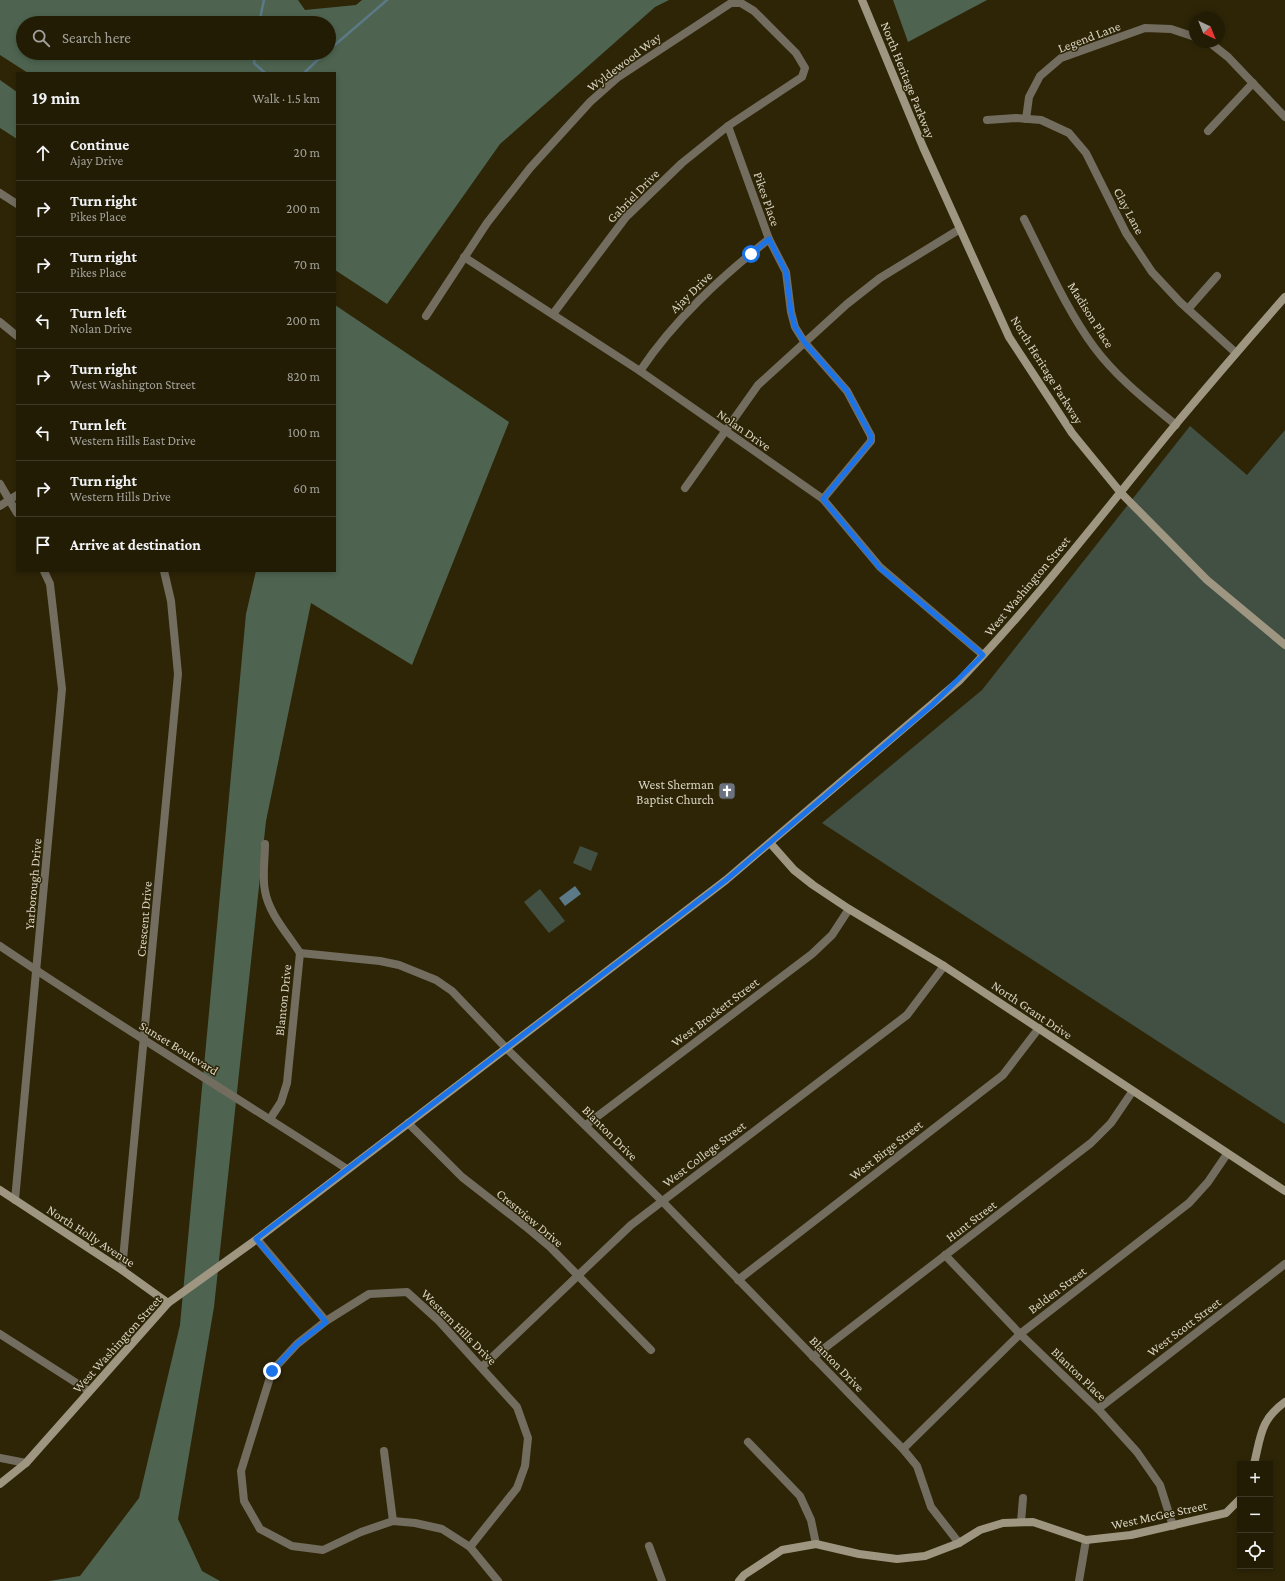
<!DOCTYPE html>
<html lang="en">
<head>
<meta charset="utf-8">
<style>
	:root { --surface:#221c05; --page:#2e2913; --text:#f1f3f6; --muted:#a2a19a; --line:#3f3a27 }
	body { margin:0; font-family:"Crimson Pro",serif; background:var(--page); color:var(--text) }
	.controls { position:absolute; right:12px; bottom:12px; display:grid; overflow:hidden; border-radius:0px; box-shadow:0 2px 6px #0003 }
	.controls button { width:36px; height:36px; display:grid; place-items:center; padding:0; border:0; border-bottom:1px solid var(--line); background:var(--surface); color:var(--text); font:20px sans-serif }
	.compass { position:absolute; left:1189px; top:12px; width:36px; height:36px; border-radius:50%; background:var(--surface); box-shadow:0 2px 6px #0003; rotate:137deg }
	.stop { position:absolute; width:12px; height:12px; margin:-9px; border:3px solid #1a73e8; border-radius:50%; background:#fff }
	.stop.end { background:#1a73e8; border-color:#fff; box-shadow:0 1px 4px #0008 }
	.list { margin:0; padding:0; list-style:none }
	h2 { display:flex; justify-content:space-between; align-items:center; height:52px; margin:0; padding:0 16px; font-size:17px }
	h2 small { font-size:13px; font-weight:400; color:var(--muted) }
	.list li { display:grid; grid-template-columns:26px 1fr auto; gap:12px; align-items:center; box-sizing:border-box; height:56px; padding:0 16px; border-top:1px solid var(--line) }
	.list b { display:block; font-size:15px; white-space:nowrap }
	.list p { margin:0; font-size:13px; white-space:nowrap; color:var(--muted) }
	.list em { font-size:13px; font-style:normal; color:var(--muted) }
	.icon { flex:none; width:22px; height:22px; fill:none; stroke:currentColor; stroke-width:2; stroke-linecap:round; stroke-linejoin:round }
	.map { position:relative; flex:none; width:1285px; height:1581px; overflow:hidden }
	.search { position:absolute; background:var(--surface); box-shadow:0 2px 6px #0003; left:16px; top:16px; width:320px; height:44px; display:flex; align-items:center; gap:10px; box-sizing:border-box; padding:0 14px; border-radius:22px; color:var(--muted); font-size:15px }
	.panel { position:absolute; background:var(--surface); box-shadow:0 2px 6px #0003; left:16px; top:72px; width:320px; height:500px; border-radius:0px }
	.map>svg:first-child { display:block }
</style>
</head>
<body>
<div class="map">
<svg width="1285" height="1581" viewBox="0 0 1285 1581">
	<rect width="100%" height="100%" fill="#2e2507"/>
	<g fill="#415042">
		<polygon points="1190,426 1247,475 1285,430 1285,1124 822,823 982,690"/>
		<polygon points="580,846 598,853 591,871 573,863"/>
		<polygon points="540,889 565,921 549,933 524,902"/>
	</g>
	<g fill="#4e6450" fill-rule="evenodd">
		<path d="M0,0H298L305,10L356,5L362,0H669L655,7L500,144L387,304L335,270V73H28L0,55ZM23,23H329V53H23Z"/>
		<polygon points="893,0 987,0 908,42"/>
		<polygon points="0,80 17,92 17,139 0,128"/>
		<polygon points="335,305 509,422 412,665 311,603 266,821 214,1307 178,1519 202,1571 220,1581 49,1581 80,1576 139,1498 180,1325 246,614 256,571 335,571"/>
	</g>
	<polygon fill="#5b7987" points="575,886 581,894 565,906 559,898"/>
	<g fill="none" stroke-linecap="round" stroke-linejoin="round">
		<g stroke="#5b7987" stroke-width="2.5">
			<polyline points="259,23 264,0"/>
			<polyline points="329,50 387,0"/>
			<polyline points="255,53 254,63 265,73"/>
			<polyline points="304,73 325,53"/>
		</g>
		<g stroke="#736d60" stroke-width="8">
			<polyline points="1209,42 1228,57 1285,117"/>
			<polyline points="1026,119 1029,97 1040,76 1061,58 1145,28 1171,29 1195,37"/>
			<polyline points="987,120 1016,118 1041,120 1069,133 1086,153 1126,233 1152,272 1180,302 1236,353"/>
			<polyline points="728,126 769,239 786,272 791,312 795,327 805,343 847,391 871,436 871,441 823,499"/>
			<polyline points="1208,131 1253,83"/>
			<polyline points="0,193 17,204"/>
			<path d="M1024,219C1046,262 1066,309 1094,347C1117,378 1147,401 1176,425"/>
			<polyline points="464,257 640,371 823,499 880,567 983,655"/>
			<polyline points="1188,309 1217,276"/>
			<polyline points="426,316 487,223 530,168 590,102 617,78 731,3 741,3 754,11 796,53 805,68 802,77 728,126 682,163 626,217 553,314"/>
			<polyline points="0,322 17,336"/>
			<path d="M640,371C675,319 720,278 769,239"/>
			<polyline points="0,484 17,513"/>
			<polyline points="685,488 758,385 847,304 880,278 960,229"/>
			<polyline points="0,506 17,495"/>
			<path d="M265,844C265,859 262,877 265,891C269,914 288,934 300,953"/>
			<path d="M0,946C114,1023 232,1094 347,1169"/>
			<polyline points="300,953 380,961 399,965 436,980 452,991 507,1049 662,1201 903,1449 917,1466 931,1507 959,1543"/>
			<polyline points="270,1119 281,1102 287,1083 300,953"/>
			<polyline points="408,1123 462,1177 525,1226 550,1247 651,1350"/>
			<polyline points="586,1125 812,954 832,935 849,909"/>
			<polyline points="15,1200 62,689 50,584 44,571"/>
			<polyline points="257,1239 326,1321"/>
			<polyline points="945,1255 1020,1334 1098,1409 1137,1452 1160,1485 1173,1526"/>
			<polyline points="122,1270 178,674 171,601 164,571"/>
			<polyline points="738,1280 1003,1075 1039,1028"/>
			<polygon points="407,1292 439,1321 517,1407 528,1438 525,1466 517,1488 470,1547 442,1529 415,1523 393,1521 361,1532 323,1550 292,1546 260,1529 244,1501 241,1471 272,1371 297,1344 326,1321 369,1294"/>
			<polyline points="0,1334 89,1391"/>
			<polyline points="813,1357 1091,1143 1111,1123 1132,1092"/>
			<polyline points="482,1367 631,1225 907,1015 944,966"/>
			<polyline points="1098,1409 1285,1264"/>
			<polyline points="748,1442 800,1496 811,1520 816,1544"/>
			<polyline points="903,1449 1020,1334 1189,1203 1208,1182 1227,1154"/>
			<polyline points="384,1451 393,1521"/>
			<polyline points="0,1458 26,1463"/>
			<polyline points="1021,1522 1023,1498"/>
			<polyline points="649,1546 662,1581"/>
			<polyline points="470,1547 498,1581"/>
			<polyline points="1079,1581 1086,1540"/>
		</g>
		<g stroke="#9f9681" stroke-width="8">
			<polyline points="862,0 923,147 1009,337 1072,433 1121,493 1207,580 1285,645"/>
			<polyline points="771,844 794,870 813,885 849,909 944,966 1285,1191"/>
			<polyline points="0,1190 122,1270 168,1303"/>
			<path d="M1254,1464C1261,1436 1260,1420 1285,1402"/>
			<path d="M0,1484L26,1463L168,1303L257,1239L726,880L959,681C1037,600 1105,510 1176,424C1212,381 1248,339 1285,297"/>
			<polyline points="739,1581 744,1575 782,1550 816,1544 859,1554 897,1559 925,1556 959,1543 980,1530 1003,1523 1033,1522 1086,1540 1131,1535 1226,1513 1240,1499"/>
		</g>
	</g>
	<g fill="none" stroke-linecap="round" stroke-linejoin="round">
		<polyline stroke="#1a73e8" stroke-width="5" points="272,1371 297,1344 326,1322 256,1239 726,880 932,705 983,655 880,568 823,499 871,441 871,436 847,391 805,343 795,327 791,312 786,272 769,239 751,254"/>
	</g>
	<defs>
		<symbol id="church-square" viewBox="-11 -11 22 22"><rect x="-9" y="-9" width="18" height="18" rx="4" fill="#6b7280" stroke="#2e2507"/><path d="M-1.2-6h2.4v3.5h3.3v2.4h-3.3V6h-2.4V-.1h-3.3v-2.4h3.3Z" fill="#fff"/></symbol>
	</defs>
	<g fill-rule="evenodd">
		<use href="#church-square" x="717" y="781" width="20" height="20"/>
	</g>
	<g text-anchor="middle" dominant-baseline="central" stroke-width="3" stroke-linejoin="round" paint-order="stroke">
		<g font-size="13" fill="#d8d3c2" stroke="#2e2507">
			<text transform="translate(1089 37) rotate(-21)">Legend Lane</text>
			<text transform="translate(624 62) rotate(-37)">Wyldewood Way</text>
			<text transform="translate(908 80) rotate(68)">North Heritage Parkway</text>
			<text transform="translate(633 196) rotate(-46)">Gabriel Drive</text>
			<text transform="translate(767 199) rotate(71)">Pikes Place</text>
			<text transform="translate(1129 211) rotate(62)">Clay Lane</text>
			<text transform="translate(691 292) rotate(-44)">Ajay Drive</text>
			<text transform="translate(1091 315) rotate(58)">Madison Place</text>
			<text transform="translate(1047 370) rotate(58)">North Heritage Parkway</text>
			<text transform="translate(744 430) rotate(35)">Nolan Drive</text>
			<text transform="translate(1027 586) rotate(-50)">West Washington Street</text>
			<text transform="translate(33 884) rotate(-85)">Yarborough Drive</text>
			<text transform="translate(144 919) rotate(-85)">Crescent Drive</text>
			<text transform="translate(283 1000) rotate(-84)">Blanton Drive</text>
			<text transform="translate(1032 1010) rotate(34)">North Grant Drive</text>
			<text transform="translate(715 1012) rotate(-37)">West Brockett Street</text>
			<text transform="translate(179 1048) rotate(32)">Sunset Boulevard</text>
			<text transform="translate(610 1133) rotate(45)">Blanton Drive</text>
			<text transform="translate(886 1150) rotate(-38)">West Birge Street</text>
			<text transform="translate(704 1154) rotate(-37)">West College Street</text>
			<text transform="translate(530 1218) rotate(40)">Crestview Drive</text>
			<text transform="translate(971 1221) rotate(-37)">Hunt Street</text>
			<text transform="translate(91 1236) rotate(33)">North Holly Avenue</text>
			<text transform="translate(1057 1290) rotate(-37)">Belden Street</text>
			<text transform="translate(459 1327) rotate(45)">Western Hills Drive</text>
			<text transform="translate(1184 1327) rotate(-37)">West Scott Street</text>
			<text transform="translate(117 1344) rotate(-48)">West Washington Street</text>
			<text transform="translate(837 1364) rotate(46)">Blanton Drive</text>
			<text transform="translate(1079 1374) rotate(44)">Blanton Place</text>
			<text transform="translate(1159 1515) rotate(-12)">West McGee Street</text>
		</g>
		<g font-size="13" fill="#d8d3c2" stroke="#2e2507" text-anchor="end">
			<text x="714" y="784">West Sherman<tspan x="714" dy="15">Baptist Church</tspan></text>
		</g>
	</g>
</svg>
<div class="controls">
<button>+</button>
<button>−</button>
<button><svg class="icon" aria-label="locate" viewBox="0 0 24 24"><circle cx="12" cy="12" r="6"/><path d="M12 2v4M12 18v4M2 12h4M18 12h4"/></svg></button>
</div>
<svg class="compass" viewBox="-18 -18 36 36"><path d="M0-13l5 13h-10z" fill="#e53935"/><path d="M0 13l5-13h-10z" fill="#a2a19a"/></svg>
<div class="stop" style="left:751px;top:254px"></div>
<div class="stop end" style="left:272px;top:1371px"></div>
<div class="search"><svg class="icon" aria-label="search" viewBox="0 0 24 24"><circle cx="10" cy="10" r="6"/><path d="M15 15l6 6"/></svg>Search here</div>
<section class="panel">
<h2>19 min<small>Walk · 1.5 km</small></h2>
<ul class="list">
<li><svg class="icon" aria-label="ahead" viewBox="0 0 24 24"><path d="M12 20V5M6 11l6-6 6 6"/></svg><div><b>Continue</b><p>Ajay Drive</p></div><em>20 m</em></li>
<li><svg class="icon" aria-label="right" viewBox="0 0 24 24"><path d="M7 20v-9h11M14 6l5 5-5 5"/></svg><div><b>Turn right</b><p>Pikes Place</p></div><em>200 m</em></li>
<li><svg class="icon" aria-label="right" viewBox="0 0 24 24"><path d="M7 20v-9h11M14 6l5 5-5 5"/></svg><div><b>Turn right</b><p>Pikes Place</p></div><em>70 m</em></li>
<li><svg class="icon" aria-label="left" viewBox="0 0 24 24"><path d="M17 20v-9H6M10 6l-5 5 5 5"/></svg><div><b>Turn left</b><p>Nolan Drive</p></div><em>200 m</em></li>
<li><svg class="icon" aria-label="right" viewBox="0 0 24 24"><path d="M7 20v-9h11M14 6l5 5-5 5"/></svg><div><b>Turn right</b><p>West Washington Street</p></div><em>820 m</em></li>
<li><svg class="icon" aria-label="left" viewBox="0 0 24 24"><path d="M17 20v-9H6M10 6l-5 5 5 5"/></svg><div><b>Turn left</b><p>Western Hills East Drive</p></div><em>100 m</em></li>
<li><svg class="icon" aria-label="right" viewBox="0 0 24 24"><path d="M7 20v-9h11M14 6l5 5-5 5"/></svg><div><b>Turn right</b><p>Western Hills Drive</p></div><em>60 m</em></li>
<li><svg class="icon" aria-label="arrive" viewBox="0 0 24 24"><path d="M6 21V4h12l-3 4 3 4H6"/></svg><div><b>Arrive at destination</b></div></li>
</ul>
</section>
</div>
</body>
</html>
